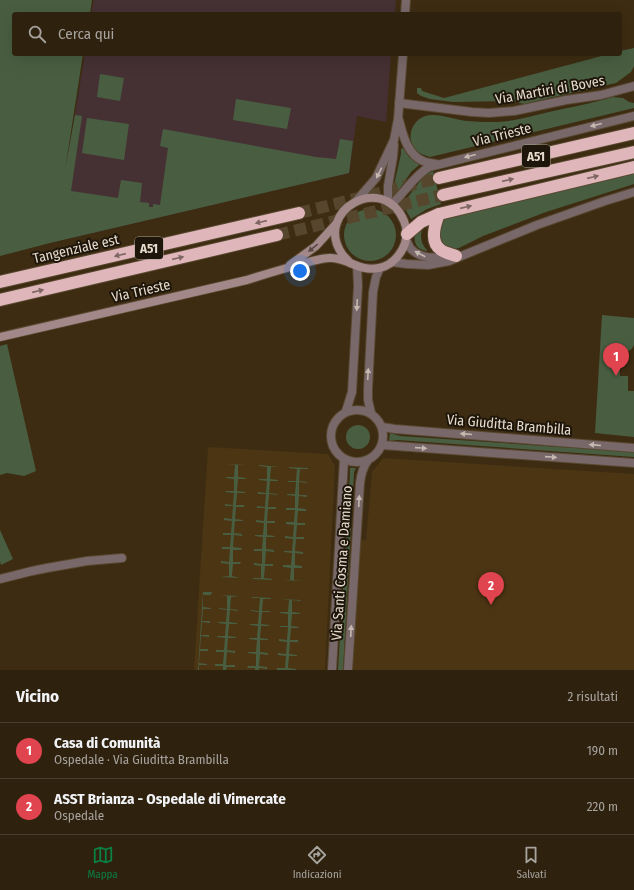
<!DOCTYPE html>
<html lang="it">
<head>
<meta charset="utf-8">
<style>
	:root { --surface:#2e210e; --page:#3a2e1c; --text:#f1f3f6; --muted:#a7a39e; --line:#493e2e; --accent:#0b8043 }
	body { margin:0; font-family:"Fira Sans Condensed",sans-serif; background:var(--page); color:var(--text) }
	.you { position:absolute; left:300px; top:271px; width:14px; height:14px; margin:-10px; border:3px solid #fff; border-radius:50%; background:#1a73e8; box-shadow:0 0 0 6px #1a73e833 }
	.badge { display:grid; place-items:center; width:26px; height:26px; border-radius:50%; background:var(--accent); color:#fff; font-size:13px; font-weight:700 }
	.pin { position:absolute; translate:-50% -33px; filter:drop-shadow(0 1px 2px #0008) }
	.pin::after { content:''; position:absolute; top:21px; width:14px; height:12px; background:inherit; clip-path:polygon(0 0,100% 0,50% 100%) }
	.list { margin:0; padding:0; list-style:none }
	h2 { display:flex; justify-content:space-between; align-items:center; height:52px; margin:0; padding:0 16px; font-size:17px }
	h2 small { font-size:13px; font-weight:400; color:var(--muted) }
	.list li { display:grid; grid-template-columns:26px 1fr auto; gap:12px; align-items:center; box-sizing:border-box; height:56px; padding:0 16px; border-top:1px solid var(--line) }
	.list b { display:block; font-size:15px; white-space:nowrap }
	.list p { margin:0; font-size:13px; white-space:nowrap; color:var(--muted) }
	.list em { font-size:13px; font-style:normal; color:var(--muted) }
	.icon { flex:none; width:22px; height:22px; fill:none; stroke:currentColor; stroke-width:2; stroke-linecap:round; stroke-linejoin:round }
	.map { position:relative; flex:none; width:634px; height:670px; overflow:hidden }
	.search { position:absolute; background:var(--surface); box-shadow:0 4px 16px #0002; left:12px; right:12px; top:12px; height:44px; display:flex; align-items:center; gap:10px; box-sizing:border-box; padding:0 14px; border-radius:4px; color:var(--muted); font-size:15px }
	.sheet { height:164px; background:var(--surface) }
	nav { display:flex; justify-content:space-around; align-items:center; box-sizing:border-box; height:56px; border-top:1px solid var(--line); background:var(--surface); font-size:11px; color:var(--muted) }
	nav a { display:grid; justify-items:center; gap:2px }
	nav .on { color:var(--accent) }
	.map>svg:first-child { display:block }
</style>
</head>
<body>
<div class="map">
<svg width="634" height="670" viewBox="0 0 634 670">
	<rect width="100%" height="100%" fill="#3d2c12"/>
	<g fill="#4b3513">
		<polygon points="208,447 328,454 335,466 325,670 194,670"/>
		<polygon points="383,458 634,474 634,670 343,670 351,539 366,540 372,472"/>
	</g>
	<g fill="#453134">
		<polygon points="94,0 396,0 395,14 91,14"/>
		<polygon points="85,54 391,54 386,122 357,116 349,173 54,242"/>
	</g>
	<g fill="#495e41">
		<polygon points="0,0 92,0 90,14 14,14 14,54 83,54 65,170 75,115 82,116 71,191 118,198 121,180 142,183 140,202 149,203 149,207 153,207 153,204 160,205 168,148 160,146 163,129 316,157 336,159 340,139 353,141 349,173 54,242 0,256"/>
		<polygon points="634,48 634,66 631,72 616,83 549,98 524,104 512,101 453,102 430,99 421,96 417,93 417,88 421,88 422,91 444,98 609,54 620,54 620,51"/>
		<polygon points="100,74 124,78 120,101 97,97"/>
		<path d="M612,97L623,98L629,102L634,103V108L430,157C425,155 420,154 417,151C405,140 411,121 425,116C437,112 455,120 467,121C478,122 488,122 498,122C516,121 532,116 549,112C570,107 591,104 612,97Z"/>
		<polygon points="236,99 291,108 287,129 233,120"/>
		<polygon points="87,118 129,124 124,160 82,153"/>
		<polygon points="403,148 409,157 419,164 419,165 411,172 398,191 393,193 394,185 401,154 401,149"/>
		<polygon points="433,171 441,204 427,209 411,219 404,207 400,203 408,197 424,176"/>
		<polygon points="634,172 634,184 546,212 483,236 459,248 454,249 448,248 439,242 442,220 448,217"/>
		<circle cx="370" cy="235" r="26"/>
		<path d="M422,229C420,237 421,244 427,250V251C417,250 413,243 415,234Z"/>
		<path d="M602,315L634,318V345C631,352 626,352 619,353L620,376H628V391H634V437L595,433Z"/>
		<polygon points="7,344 36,471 24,476 7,473 0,475 0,346"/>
		<circle cx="358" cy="437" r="12"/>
		<polygon points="390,433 400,436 634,452 634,457 398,440 389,441"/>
		<polygon points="227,464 246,465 238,465 238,477 246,478 246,479 238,479 237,491 245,492 245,493 237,493 236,505 244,505 244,507 236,507 235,519 243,520 243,521 235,521 234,533 242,534 242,536 234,535 233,547 242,548 241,550 233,550 233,562 241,562 240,564 233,564 232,576 240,578 220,577 229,576 229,564 221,563 221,561 229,562 230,549 222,549 222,547 230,547 231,535 223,535 223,533 231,533 232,521 224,520 224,518 232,519 233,506 225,506 225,504 233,505 234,493 225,492 226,491 234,491 234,479 226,478 226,477 234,477 235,465"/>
		<polygon points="259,465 279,467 271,467 270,479 278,480 278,481 270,481 269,493 277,494 277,495 269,494 268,507 276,507 276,509 268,509 267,521 275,521 275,523 267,523 267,535 275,536 274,537 266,537 266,549 274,550 274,552 266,551 265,564 273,564 273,566 265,566 264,578 272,579 272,580 253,579 253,578 261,578 261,566 254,565 254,563 262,564 262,551 254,551 254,549 262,549 263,537 255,536 255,535 263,535 264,523 256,522 256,520 264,521 265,508 257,508 257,506 265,507 266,494 258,494 258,492 266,493 267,481 259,480 259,479 267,479 267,467 259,466"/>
		<polygon points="289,467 308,468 308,469 300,469 299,481 307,482 307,483 299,482 299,495 307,495 307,497 299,496 298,508 306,509 306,511 298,511 297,523 305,523 305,525 297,525 296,537 304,537 304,539 296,539 295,551 303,552 303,554 295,553 295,565 302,566 302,568 294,568 294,580 302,581 282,580 290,580 291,568 283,567 283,565 291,565 292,553 284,552 284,551 292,551 293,539 285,538 285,536 293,537 294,525 286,524 286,522 294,522 295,510 286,510 286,508 295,508 295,496 287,495 287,494 295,494 296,482 288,482 288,481 296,481 297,469 289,468"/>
		<polygon points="350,468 356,468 354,472 343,670 338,670 350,473"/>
		<polygon points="0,530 13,559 1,565 0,561"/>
		<polygon points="203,592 212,592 211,595 203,595 203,607 211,608 211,609 203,609 202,621 210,621 210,623 202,622 201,635 209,635 209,637 201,636 200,649 208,649 208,651 200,651 199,663 207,664 207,665 199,665 199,670 198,670"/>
		<polygon points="219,595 239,596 231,597 230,609 238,610 238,611 230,610 229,622 237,623 237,624 229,624 228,636 236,637 236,638 228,638 227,650 235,651 235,653 227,652 226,665 235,665 235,667 227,667 226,670 223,670 223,666 215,666 215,664 223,664 224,652 216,652 216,650 224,650 225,638 217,637 217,636 225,636 226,624 218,623 218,622 226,622 227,610 219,609 219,608 227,609 227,596"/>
		<polygon points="252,597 271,598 271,599 263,599 262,611 270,611 270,612 262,612 261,624 269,625 269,626 261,626 260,638 268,639 268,640 260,640 260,652 268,653 268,655 260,654 259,666 267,667 267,669 259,668 259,670 255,670 255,668 247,668 248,666 256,666 256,654 248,653 248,652 256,652 257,640 249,639 249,638 257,638 258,626 250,625 250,624 258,624 259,612 251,611 251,610 259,611 260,598 252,598"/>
		<polygon points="281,599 301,600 300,601 292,600 292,612 300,613 300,614 292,614 291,626 299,627 299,628 291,628 290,640 298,640 298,642 290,642 289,654 297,655 297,656 289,656 288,668 296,669 296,670 277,670 277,668 285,668 286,656 278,655 278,653 286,654 287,642 279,641 279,639 287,640 288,627 280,627 280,626 288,626 288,614 280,613 280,612 288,612 289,600"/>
	</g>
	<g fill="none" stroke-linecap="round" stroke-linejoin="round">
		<g stroke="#56462e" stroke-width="12" stroke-dasharray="12 6" stroke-linecap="butt">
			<polyline points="299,213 439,178"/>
			<polyline points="277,235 443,195"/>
		</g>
		<defs>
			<g id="street">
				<polyline points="405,14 406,0"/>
				<polyline points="399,103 472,112 489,113 514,111 566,100 601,95 634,86"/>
				<path d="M399,120C403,135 407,154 423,161C427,163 432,163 436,164"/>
				<polyline points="357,200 376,178 394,140 398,119 403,54"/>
				<polyline points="388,202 388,186 393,157 394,145"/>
				<path d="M392,204C405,192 414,176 429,167L634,116"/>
				<path d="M406,240C408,243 409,247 411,249C421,259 434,258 447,257"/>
				<polyline points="392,262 407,264 428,265 449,261 537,225 605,201 634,192"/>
				<circle cx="357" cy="436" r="26"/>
				<polyline points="346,411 352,392 358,286 357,266"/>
				<polyline points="371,413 368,400 368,389 373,292 376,277 380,268"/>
				<polyline points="382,427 395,429 634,448"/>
				<polyline points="382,445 634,463"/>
				<polyline points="0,579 32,571 47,568 87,561 122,558"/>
				<polyline points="332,670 344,459"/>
				<path d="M348,670L360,483C361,474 363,467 368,460"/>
			</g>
			<g id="secondary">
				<polyline points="290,265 316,246 336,224"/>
				<path d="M0,337L247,280C266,274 286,268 305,263C314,261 323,257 332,258C350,259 359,272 379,268C389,266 397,259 402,250C407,242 408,230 404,221C383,171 313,211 342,254C344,257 348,260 350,263"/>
			</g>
			<g id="highway">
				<polyline points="439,178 634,133"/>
				<polyline points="443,195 634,152"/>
				<path d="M439,214C435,224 429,242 441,250C445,253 451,254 456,256"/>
				<polyline points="407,234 421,222 439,214 634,167"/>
				<polyline points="0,282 299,213"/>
				<polyline points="0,300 277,235"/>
			</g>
		</defs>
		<use href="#street" stroke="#584830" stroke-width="10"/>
		<use href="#secondary" stroke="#584830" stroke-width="10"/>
		<use href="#highway" stroke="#584830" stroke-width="14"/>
		<use href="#street" stroke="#79686a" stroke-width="8"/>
		<use href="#secondary" stroke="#a3888a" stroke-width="8"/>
		<use href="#highway" stroke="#dfb6ba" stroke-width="12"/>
	</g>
	<defs><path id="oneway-solid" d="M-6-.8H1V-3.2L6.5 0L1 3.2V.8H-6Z"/></defs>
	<g fill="#c5b8af">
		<use href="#oneway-solid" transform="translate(596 125) rotate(166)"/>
		<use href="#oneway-solid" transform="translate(470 156) rotate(166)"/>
		<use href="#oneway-solid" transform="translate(379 173) rotate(117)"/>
		<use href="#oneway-solid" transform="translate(420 254) rotate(-153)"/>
		<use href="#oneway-solid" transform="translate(357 305) rotate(93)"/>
		<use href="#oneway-solid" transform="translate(368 374) rotate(-87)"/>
		<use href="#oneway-solid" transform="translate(466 434) rotate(-175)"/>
		<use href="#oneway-solid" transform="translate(595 445) rotate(-175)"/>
		<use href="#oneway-solid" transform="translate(421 448) rotate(4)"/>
		<use href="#oneway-solid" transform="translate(551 457) rotate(4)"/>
		<use href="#oneway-solid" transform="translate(359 501) rotate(-87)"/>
		<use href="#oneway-solid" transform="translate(351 631) rotate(-87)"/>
	</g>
	<g fill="#7e6662">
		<use href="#oneway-solid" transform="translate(593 177) rotate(-13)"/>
		<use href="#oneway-solid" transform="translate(508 180) rotate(-13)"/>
		<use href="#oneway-solid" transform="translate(466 207) rotate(-13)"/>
		<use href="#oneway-solid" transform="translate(261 222) rotate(167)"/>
		<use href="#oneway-solid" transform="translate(120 255) rotate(167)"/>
		<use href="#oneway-solid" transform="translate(178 258) rotate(-13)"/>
		<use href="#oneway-solid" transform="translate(38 291) rotate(-13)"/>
	</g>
	<use fill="#5a4944" href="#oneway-solid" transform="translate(313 248) rotate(141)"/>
	<g text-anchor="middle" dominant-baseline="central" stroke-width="4" stroke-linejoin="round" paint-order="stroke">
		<g fill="#1e160b" stroke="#aaa092" stroke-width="1">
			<rect x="522" y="145" width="28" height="22" rx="3"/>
			<rect x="135" y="237" width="28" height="22" rx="3"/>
		</g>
		<g font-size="13" font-weight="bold" fill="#e6dbcc">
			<text x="536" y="156">A51</text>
			<text x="149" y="248">A51</text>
		</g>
		<g font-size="14" fill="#e6dbcc" stroke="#1e160b">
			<text transform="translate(550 90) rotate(-10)">Via Martiri di Boves</text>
			<text transform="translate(502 135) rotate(-14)">Via Trieste</text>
			<text transform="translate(76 249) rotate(-13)">Tangenziale est</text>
			<text transform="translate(141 291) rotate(-13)">Via Trieste</text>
			<text transform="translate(509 425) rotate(5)">Via Giuditta Brambilla</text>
			<text transform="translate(342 563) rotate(-86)">Via Santi Cosma e Damiano</text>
		</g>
	</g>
</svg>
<div class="you"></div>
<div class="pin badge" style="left:616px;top:376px;background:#e0444e">1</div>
<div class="pin badge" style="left:491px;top:605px;background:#e0444e">2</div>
<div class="search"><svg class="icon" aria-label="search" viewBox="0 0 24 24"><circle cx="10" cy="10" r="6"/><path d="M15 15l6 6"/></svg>Cerca qui</div>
</div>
<section class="sheet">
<h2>Vicino<small>2 risultati</small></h2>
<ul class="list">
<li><span class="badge" style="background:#e0444e">1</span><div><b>Casa di Comunità</b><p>Ospedale · Via Giuditta Brambilla</p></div><em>190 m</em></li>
<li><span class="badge" style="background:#e0444e">2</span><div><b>ASST Brianza - Ospedale di Vimercate</b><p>Ospedale</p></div><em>220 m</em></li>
</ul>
</section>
<nav>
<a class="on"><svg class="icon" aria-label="map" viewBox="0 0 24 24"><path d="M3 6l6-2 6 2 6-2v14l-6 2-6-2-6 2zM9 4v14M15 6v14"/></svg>Mappa</a>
<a><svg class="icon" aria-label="directions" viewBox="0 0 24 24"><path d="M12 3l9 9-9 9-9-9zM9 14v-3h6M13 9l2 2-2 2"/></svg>Indicazioni</a>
<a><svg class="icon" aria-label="saved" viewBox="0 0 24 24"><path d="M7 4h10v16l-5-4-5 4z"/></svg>Salvati</a>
</nav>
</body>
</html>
